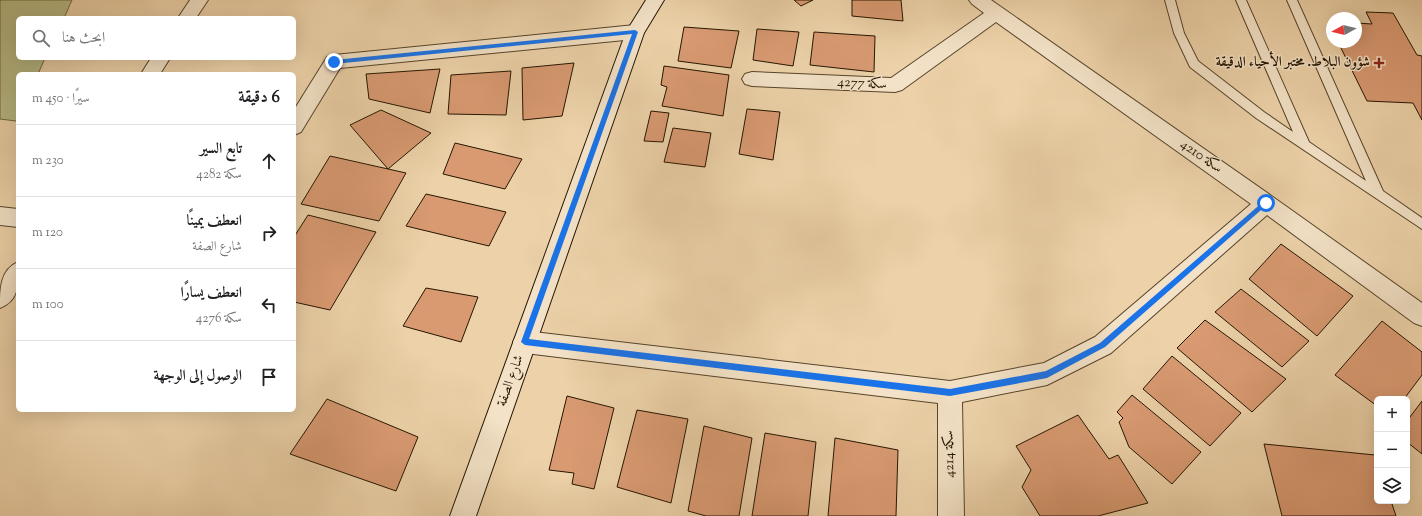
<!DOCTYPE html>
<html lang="ar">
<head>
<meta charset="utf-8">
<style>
	:root { --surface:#fff; --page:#f2f2f2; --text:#202124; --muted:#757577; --line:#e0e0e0 }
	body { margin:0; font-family:"Sorts Mill Goudy",Amiri,serif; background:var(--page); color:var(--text); direction:rtl }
	.controls { position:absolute; right:12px; bottom:12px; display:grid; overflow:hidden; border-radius:6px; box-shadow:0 4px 16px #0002 }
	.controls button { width:36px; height:36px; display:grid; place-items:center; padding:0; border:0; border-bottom:1px solid var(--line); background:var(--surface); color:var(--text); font:20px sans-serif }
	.compass { position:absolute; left:1326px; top:12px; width:36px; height:36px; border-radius:50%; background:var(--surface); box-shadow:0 4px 16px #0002; rotate:262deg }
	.stop { position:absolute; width:12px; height:12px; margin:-9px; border:3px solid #1a73e8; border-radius:50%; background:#fff }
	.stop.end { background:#1a73e8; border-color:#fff; box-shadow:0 1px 4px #0008 }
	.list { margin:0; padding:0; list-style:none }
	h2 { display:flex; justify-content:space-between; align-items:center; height:52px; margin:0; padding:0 16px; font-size:17px }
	h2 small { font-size:13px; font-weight:400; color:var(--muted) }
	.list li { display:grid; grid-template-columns:26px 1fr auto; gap:12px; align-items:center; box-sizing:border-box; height:72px; padding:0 16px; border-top:1px solid var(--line) }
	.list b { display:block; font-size:15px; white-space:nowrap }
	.list p { margin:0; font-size:13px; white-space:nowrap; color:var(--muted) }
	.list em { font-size:13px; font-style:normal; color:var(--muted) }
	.icon { flex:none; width:22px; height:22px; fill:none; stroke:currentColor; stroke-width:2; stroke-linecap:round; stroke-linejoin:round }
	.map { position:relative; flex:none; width:1422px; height:516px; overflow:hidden; direction:ltr }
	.search { position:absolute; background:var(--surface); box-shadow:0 4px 16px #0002; left:16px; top:16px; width:280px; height:44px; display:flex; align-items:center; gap:10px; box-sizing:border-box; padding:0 14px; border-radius:6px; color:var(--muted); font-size:15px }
	.panel { position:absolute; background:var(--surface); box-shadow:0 4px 16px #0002; left:16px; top:72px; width:280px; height:340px; border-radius:6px; direction:rtl }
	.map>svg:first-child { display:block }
</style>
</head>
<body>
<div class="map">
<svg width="1422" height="516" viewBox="0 0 1422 516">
	<rect width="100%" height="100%" fill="#edd2a9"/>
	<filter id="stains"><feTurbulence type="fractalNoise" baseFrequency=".005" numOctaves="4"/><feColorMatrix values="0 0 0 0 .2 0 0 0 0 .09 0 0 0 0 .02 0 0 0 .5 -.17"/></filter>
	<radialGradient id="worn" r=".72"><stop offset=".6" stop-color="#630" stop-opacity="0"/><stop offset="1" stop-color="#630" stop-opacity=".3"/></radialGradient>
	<polygon fill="#b8bc88" stroke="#6e6844" points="0,0 72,0 64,18 18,18 18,58 45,58 38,74 18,74 18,117 16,121 0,119"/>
	<g fill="#d99a72" stroke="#251500">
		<polygon points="794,0 813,0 801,6"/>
		<polygon points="852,0 901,0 903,21 852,16"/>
		<polygon points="1366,12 1393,13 1417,55 1422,56 1422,120 1413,103 1367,101 1338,42 1356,42 1356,23 1372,24"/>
		<polygon points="684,27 739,31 731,68 678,61"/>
		<polygon points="757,29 799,32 793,66 753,60"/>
		<polygon points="814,32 875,36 874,72 810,65"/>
		<polygon points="574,63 562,116 523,120 522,68"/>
		<polygon points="664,66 729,75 723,116 662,106 667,87 661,85"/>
		<polygon points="440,69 430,113 369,99 366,74"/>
		<polygon points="511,71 506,115 448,114 451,75"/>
		<polygon points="747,109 780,112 773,160 739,154"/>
		<polygon points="381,110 431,133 388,169 350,125"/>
		<polygon points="651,111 669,113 663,142 644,141"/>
		<polygon points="673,128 711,133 705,167 664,162"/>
		<polygon points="455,143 522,159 505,189 443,174"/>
		<polygon points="330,156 406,173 379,221 301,204"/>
		<polygon points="426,194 506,212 489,246 406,226"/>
		<polygon points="308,215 376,232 330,310 294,302 294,237"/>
		<polygon points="1281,244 1353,296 1317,336 1249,279"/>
		<polygon points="426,288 478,297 461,342 403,326"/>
		<polygon points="1241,289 1309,341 1282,367 1215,312"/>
		<polygon points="1205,320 1286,379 1252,412 1177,348"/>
		<polygon points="1382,321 1422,352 1422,375 1404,399 1377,399 1377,406 1335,375"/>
		<polygon points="1172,356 1241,413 1210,446 1143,389"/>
		<polygon points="1132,395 1201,452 1172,484 1129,447 1119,422 1123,418 1117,412"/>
		<polygon points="567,396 614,408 594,489 572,484 574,473 549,470"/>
		<polygon points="327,399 418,437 396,491 290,454"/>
		<polygon points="1422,401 1422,454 1407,442 1407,421"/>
		<polygon points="637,410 688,419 671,503 617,487"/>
		<polygon points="1078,415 1109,459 1118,455 1148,503 1098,516 1040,516 1022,487 1031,470 1016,446"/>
		<polygon points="704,426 752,438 739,516 706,516 688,511"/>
		<polygon points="765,433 816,442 808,516 752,516"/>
		<polygon points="835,438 898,450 896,516 828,516"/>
		<polygon points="1264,444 1375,455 1377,461 1377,501 1391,501 1396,516 1282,516"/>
	</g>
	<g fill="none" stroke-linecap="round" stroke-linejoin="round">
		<defs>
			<polygon id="lane" points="1165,0 1175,0 1184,33 1198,61 1264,112 1293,132 1236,0 1246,0 1309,142 1366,181 1287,0 1297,0 1383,191 1422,218 1422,229 1256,118 1190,67 1174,33"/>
			<g id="street">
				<polygon points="190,0 208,0 196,18 178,18"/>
				<polygon points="969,0 991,0 1273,197 1422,303 1422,326 1414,323 1267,215 1111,353 1047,385 962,402 964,516 938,516 938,403 525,353 517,350 513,342 517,334 525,331 950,381 1044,363 1095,337 1251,204 996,22 902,90 895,92 752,86 745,84 742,79 745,74 752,72 891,78 984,13 972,4"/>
				<polygon points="635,25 641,27 644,32 641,37 635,39 340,68 301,132 294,135 294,110 327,57 334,55"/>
				<polygon points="151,58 170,58 160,74 141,74"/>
				<polygon points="0,207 18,209 18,227 0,225"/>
				<path d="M18,262C18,281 21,300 0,308C0,289 0,270 18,262Z"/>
			</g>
			<polygon id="secondary" points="646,0 664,0 644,33 476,516 450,516 626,32"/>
		</defs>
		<use href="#lane" stroke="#57442a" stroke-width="2"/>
		<use href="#street" stroke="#57442a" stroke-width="2"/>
		<use href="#secondary" stroke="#251500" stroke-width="2"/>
		<use href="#lane" fill="#f3e2c7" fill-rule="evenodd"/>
		<use href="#street" fill="#f3e2c7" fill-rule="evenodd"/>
		<use href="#secondary" fill="#f3e2c7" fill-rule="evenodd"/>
	</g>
	<polygon fill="#1a73e8" points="635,30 638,32 529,339 950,389 1046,371 1100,343 1264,201 1268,201 1269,203 1105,347 1047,378 950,396 525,345 521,342 632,34 334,64 332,62 334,60"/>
	<path fill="#8f2418" stroke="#f3e2c7" stroke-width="1.5" d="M1377 57h4v4h4v4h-4v4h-4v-4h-4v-4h4z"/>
	<g text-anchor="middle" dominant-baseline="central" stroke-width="3" stroke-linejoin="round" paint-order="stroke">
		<g font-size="14" font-weight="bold" fill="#251500" stroke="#f3e2c7" text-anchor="end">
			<text x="1370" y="63">شؤون البلاط. مختبر الأحياء الدقيقة</text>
		</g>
		<g font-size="14" fill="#251500" stroke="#f3e2c7">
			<text transform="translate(862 84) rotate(3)">سكة 4277</text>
			<text transform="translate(1201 157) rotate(35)">سكة 4210</text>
			<text transform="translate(511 381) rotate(-70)">شارع الصفة</text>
			<text transform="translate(950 454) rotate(-91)">سكة 4214</text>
		</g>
	</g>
	<rect width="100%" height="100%" filter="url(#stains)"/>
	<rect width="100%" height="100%" fill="url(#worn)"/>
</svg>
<div class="controls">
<button>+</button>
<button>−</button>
<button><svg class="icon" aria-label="layers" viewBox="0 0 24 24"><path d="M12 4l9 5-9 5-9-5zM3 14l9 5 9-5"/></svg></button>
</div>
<svg class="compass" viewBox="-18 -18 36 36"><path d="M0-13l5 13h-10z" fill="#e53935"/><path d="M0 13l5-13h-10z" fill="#757577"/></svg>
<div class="stop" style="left:1266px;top:203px"></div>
<div class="stop end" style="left:334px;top:62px"></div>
<div class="search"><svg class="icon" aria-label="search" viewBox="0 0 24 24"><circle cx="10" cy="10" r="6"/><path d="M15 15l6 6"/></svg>ابحث هنا</div>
<section class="panel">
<h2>6 دقيقة<small>سيرًا · 450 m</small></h2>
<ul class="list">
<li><svg class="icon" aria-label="ahead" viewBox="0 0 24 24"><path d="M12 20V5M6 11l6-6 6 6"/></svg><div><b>تابع السير</b><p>سكة 4282</p></div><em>230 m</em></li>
<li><svg class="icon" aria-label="right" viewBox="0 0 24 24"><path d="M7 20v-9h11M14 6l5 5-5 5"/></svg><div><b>انعطف يمينًا</b><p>شارع الصفة</p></div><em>120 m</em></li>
<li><svg class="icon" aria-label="left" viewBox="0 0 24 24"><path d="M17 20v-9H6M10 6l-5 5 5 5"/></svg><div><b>انعطف يسارًا</b><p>سكة 4276</p></div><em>100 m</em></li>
<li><svg class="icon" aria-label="arrive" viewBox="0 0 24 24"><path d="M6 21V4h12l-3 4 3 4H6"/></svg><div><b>الوصول إلى الوجهة</b></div></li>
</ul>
</section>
</div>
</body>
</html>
